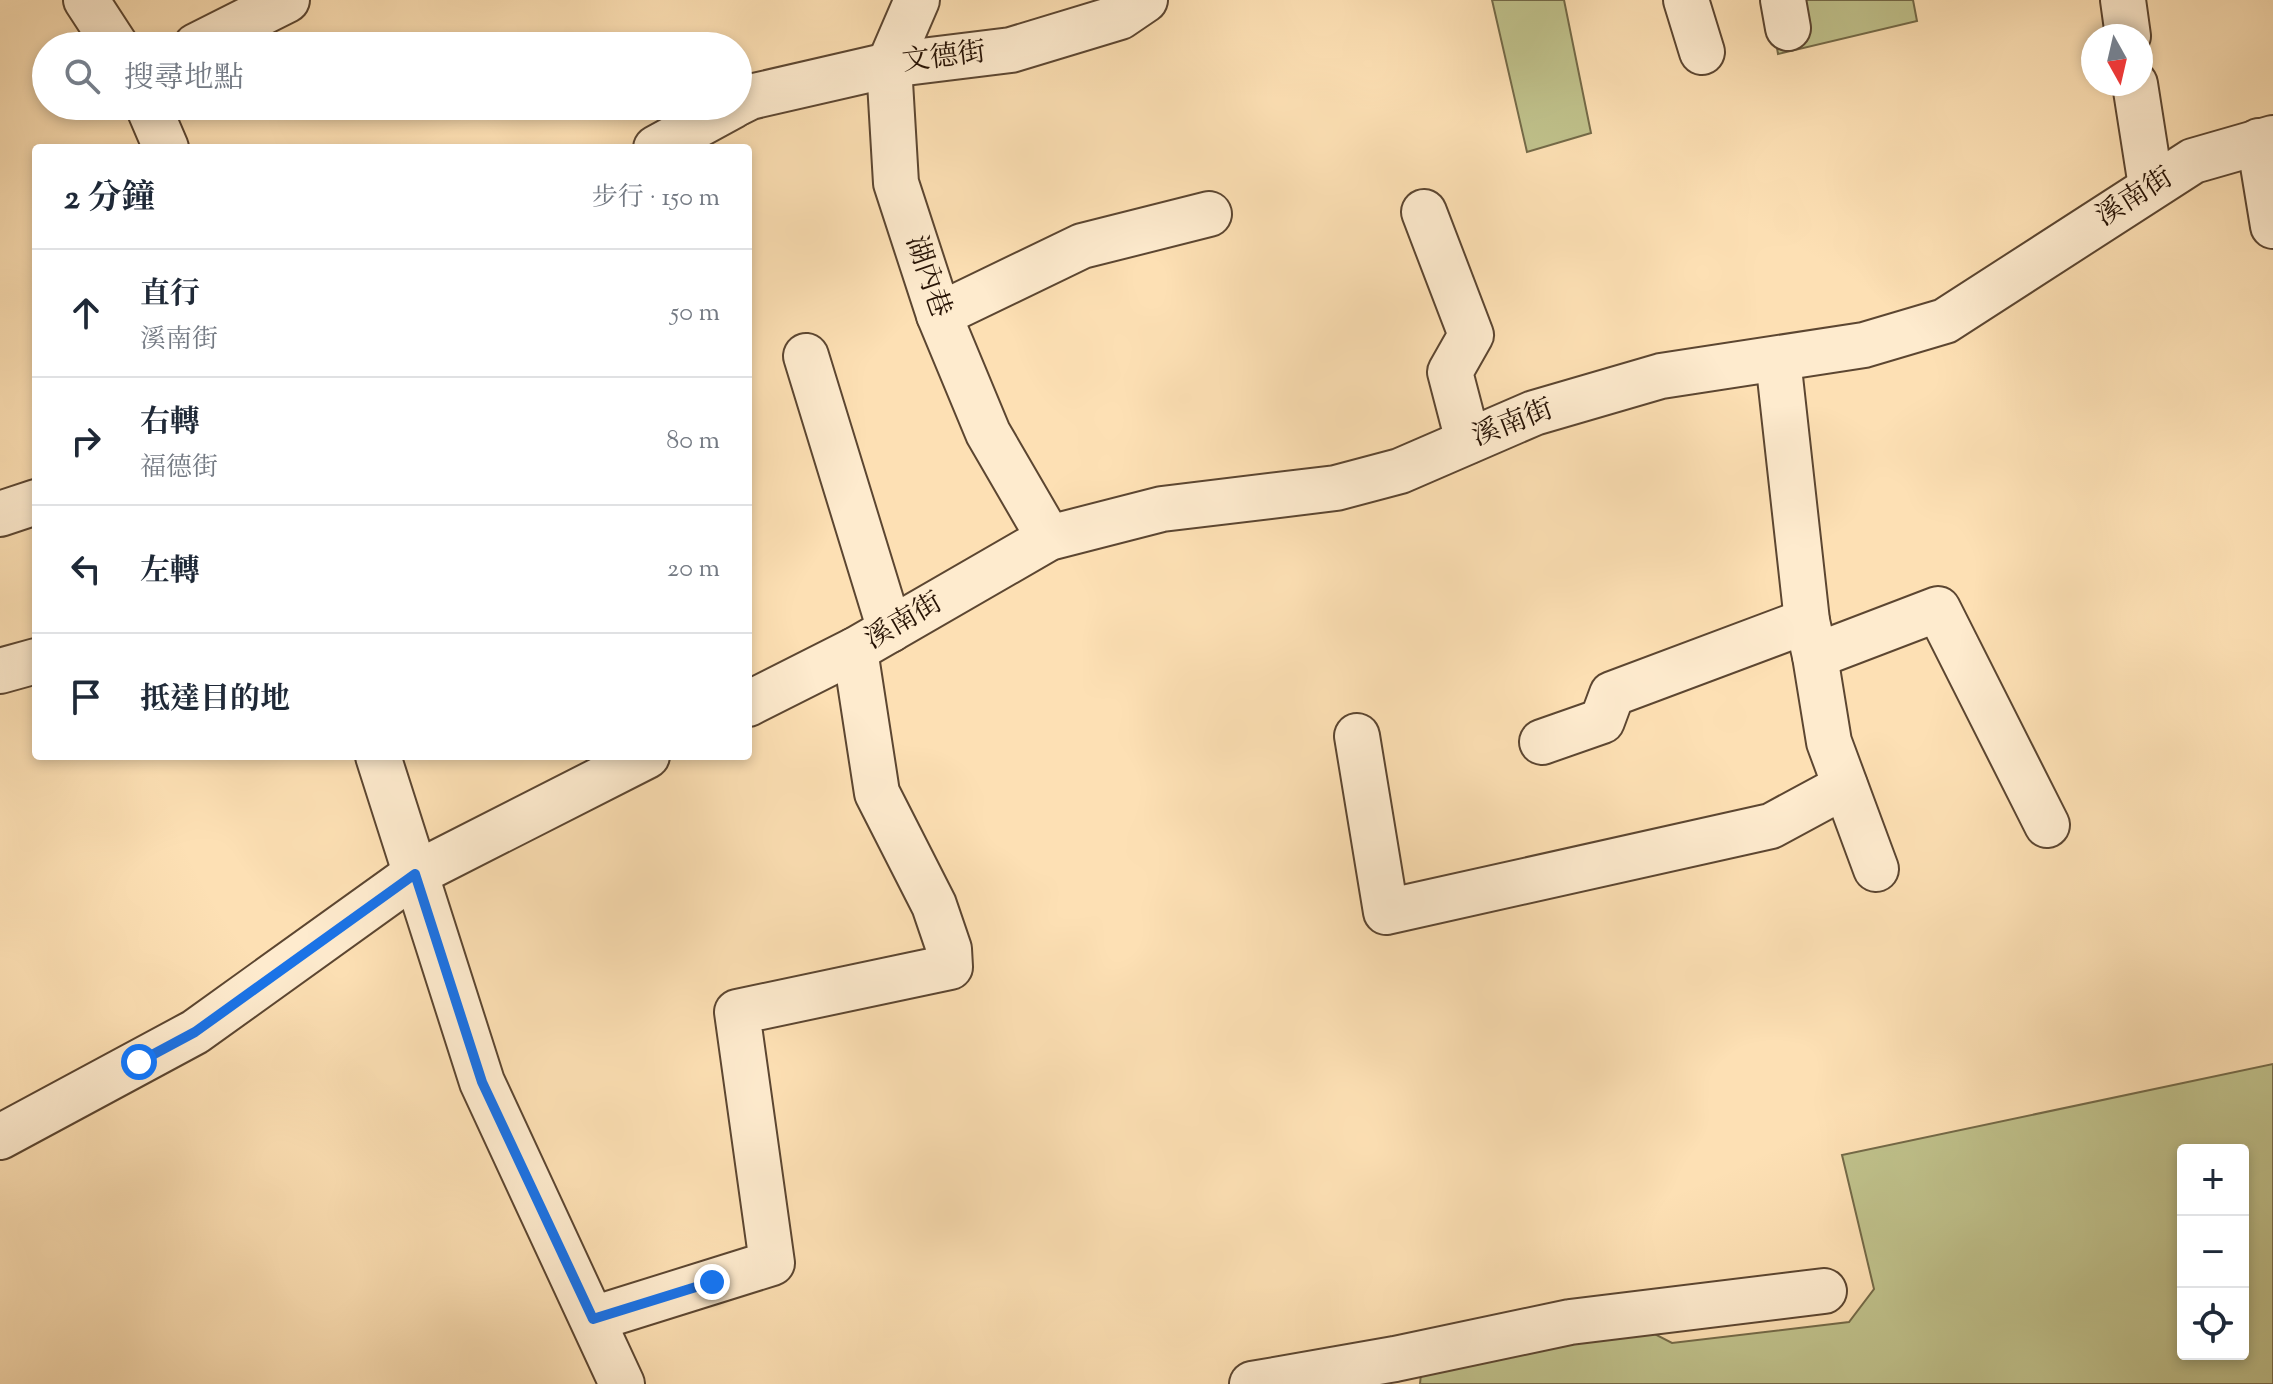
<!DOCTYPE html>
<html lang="zh-TW">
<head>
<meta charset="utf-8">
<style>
	:root { --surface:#fff; --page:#f6f6f7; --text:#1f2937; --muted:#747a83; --line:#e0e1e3 }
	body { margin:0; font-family:"Sorts Mill Goudy","Noto Serif TC",serif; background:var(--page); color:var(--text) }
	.controls { position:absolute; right:24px; bottom:24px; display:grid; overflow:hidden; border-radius:8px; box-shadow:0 4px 12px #0003 }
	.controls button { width:72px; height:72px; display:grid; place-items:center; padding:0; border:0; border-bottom:2px solid var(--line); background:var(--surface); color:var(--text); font:40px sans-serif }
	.compass { position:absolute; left:2081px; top:24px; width:72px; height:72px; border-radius:50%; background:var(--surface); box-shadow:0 4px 12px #0003; rotate:172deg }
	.stop { position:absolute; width:24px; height:24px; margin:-18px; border:6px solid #1a73e8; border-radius:50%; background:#fff }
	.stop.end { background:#1a73e8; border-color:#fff; box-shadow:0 2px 8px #0008 }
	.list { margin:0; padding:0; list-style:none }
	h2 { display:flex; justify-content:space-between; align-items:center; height:104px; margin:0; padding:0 32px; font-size:34px }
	h2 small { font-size:26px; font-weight:400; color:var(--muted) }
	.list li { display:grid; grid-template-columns:52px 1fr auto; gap:24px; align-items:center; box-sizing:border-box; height:128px; padding:0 32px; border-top:2px solid var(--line) }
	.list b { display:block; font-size:30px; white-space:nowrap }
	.list p { margin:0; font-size:26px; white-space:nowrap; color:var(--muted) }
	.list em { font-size:26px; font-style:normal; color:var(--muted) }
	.icon { flex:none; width:44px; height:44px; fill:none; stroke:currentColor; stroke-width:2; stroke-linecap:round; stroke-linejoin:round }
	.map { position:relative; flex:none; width:2273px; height:1384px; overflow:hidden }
	.search { position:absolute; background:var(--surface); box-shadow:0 4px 12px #0003; left:32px; top:32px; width:720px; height:88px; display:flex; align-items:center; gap:20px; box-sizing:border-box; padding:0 28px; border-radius:44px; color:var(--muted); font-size:30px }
	.panel { position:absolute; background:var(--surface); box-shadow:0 4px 12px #0003; left:32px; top:144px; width:720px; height:616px; border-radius:8px }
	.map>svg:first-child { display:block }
</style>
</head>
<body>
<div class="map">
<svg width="2273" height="1384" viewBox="0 0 2273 1384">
	<rect width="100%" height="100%" fill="#fde0b4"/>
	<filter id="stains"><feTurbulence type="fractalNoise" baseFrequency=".0025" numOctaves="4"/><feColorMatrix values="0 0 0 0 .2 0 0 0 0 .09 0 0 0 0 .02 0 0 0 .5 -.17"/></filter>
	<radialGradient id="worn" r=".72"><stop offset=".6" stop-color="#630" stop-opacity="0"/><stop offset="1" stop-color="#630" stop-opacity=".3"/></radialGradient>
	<g fill="#c0c28c" stroke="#746a48" stroke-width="2" fill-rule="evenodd">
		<polygon points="1492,0 1564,0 1591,133 1527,152"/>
		<polygon points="1769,0 1913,0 1917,21 1778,54"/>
		<path d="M2273,1064V1384H1420L1423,1353L1612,1312L1672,1343L1849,1322L1874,1289L1842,1155ZM2183,1150H2243V1354H2183Z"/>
	</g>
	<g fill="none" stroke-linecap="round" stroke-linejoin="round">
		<defs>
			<g id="minor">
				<polyline points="86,0 116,46"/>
				<polyline points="917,0 889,65 896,183 939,315 988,433 1049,538"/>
				<polyline points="1686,0 1702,52"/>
				<polyline points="1783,0 1788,28"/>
				<polyline points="2123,0 2128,36"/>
				<polyline points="196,46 287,0"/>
				<polyline points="2135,84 2151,186"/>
				<polyline points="738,103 750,97 889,65 1011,50 1120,17 1145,0"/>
				<polyline points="148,106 166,148"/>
				<polyline points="2259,141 2273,226"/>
				<polyline points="656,148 733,106"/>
				<polyline points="1424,212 1471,335 1450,372 1468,441"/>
				<polyline points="939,315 1082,246 1209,214"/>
				<polyline points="806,356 890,630"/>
				<polyline points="1778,359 1807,621 1815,656 1829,742 1876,869"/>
				<polyline points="0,514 36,502"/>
				<polyline points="1815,656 1938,609 2047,825"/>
				<polyline points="0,671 36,661"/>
				<polyline points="748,704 855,650 1049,538 1162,509 1336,488 1400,471 1534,413 1661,376 1864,345 1945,321 2193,161 2273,138"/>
				<polyline points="1357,736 1386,912 1771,826 1845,786"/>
				<polyline points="1542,742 1602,721 1612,694 1807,621"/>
				<polyline points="378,756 482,1082 622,1384"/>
				<polyline points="0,1137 195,1032 415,874 647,756"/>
				<polyline points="593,1319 772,1263 737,1012 950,967 949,949 934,905 877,793 855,650"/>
				<polyline points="1252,1384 1395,1359 1570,1322 1824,1291"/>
			</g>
		</defs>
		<use href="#minor" stroke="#5c4631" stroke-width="48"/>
		<use href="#minor" stroke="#feebce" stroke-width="44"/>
	</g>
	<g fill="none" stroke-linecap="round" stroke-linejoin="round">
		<polyline stroke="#1a73e8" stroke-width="10" points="139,1062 195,1032 415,874 482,1082 593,1319 712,1282"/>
	</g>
	<g text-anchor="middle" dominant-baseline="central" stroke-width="7" stroke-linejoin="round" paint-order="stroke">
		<g font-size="28" fill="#271305" stroke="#feebce">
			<text transform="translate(944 58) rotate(-7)">文德街</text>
			<text transform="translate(2135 198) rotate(-32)">溪南街</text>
			<text transform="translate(927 277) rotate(71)">湖內巷</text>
			<text transform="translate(1513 424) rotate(-21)">溪南街</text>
			<text transform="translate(904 622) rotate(-30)">溪南街</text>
		</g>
	</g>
	<rect width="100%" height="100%" filter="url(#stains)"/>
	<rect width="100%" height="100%" fill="url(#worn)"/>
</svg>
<div class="controls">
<button>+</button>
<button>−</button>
<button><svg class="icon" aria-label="locate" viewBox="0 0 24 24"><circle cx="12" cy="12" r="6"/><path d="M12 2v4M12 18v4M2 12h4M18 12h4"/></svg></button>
</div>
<svg class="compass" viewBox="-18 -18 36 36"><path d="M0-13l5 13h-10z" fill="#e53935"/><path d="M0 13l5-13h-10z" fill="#747a83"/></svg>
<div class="stop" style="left:139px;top:1062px"></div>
<div class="stop end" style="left:712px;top:1282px"></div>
<div class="search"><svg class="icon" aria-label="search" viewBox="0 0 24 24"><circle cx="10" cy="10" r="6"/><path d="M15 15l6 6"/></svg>搜尋地點</div>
<section class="panel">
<h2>2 分鐘<small>步行 · 150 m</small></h2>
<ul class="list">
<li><svg class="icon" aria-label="ahead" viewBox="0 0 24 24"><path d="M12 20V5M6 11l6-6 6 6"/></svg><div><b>直行</b><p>溪南街</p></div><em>50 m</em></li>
<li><svg class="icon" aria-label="right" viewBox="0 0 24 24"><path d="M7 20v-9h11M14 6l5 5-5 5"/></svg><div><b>右轉</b><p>福德街</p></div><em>80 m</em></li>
<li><svg class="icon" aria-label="left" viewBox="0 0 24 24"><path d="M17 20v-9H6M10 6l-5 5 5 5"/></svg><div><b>左轉</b></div><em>20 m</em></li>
<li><svg class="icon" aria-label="arrive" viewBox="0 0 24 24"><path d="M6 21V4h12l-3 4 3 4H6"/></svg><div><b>抵達目的地</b></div></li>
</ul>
</section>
</div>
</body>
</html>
